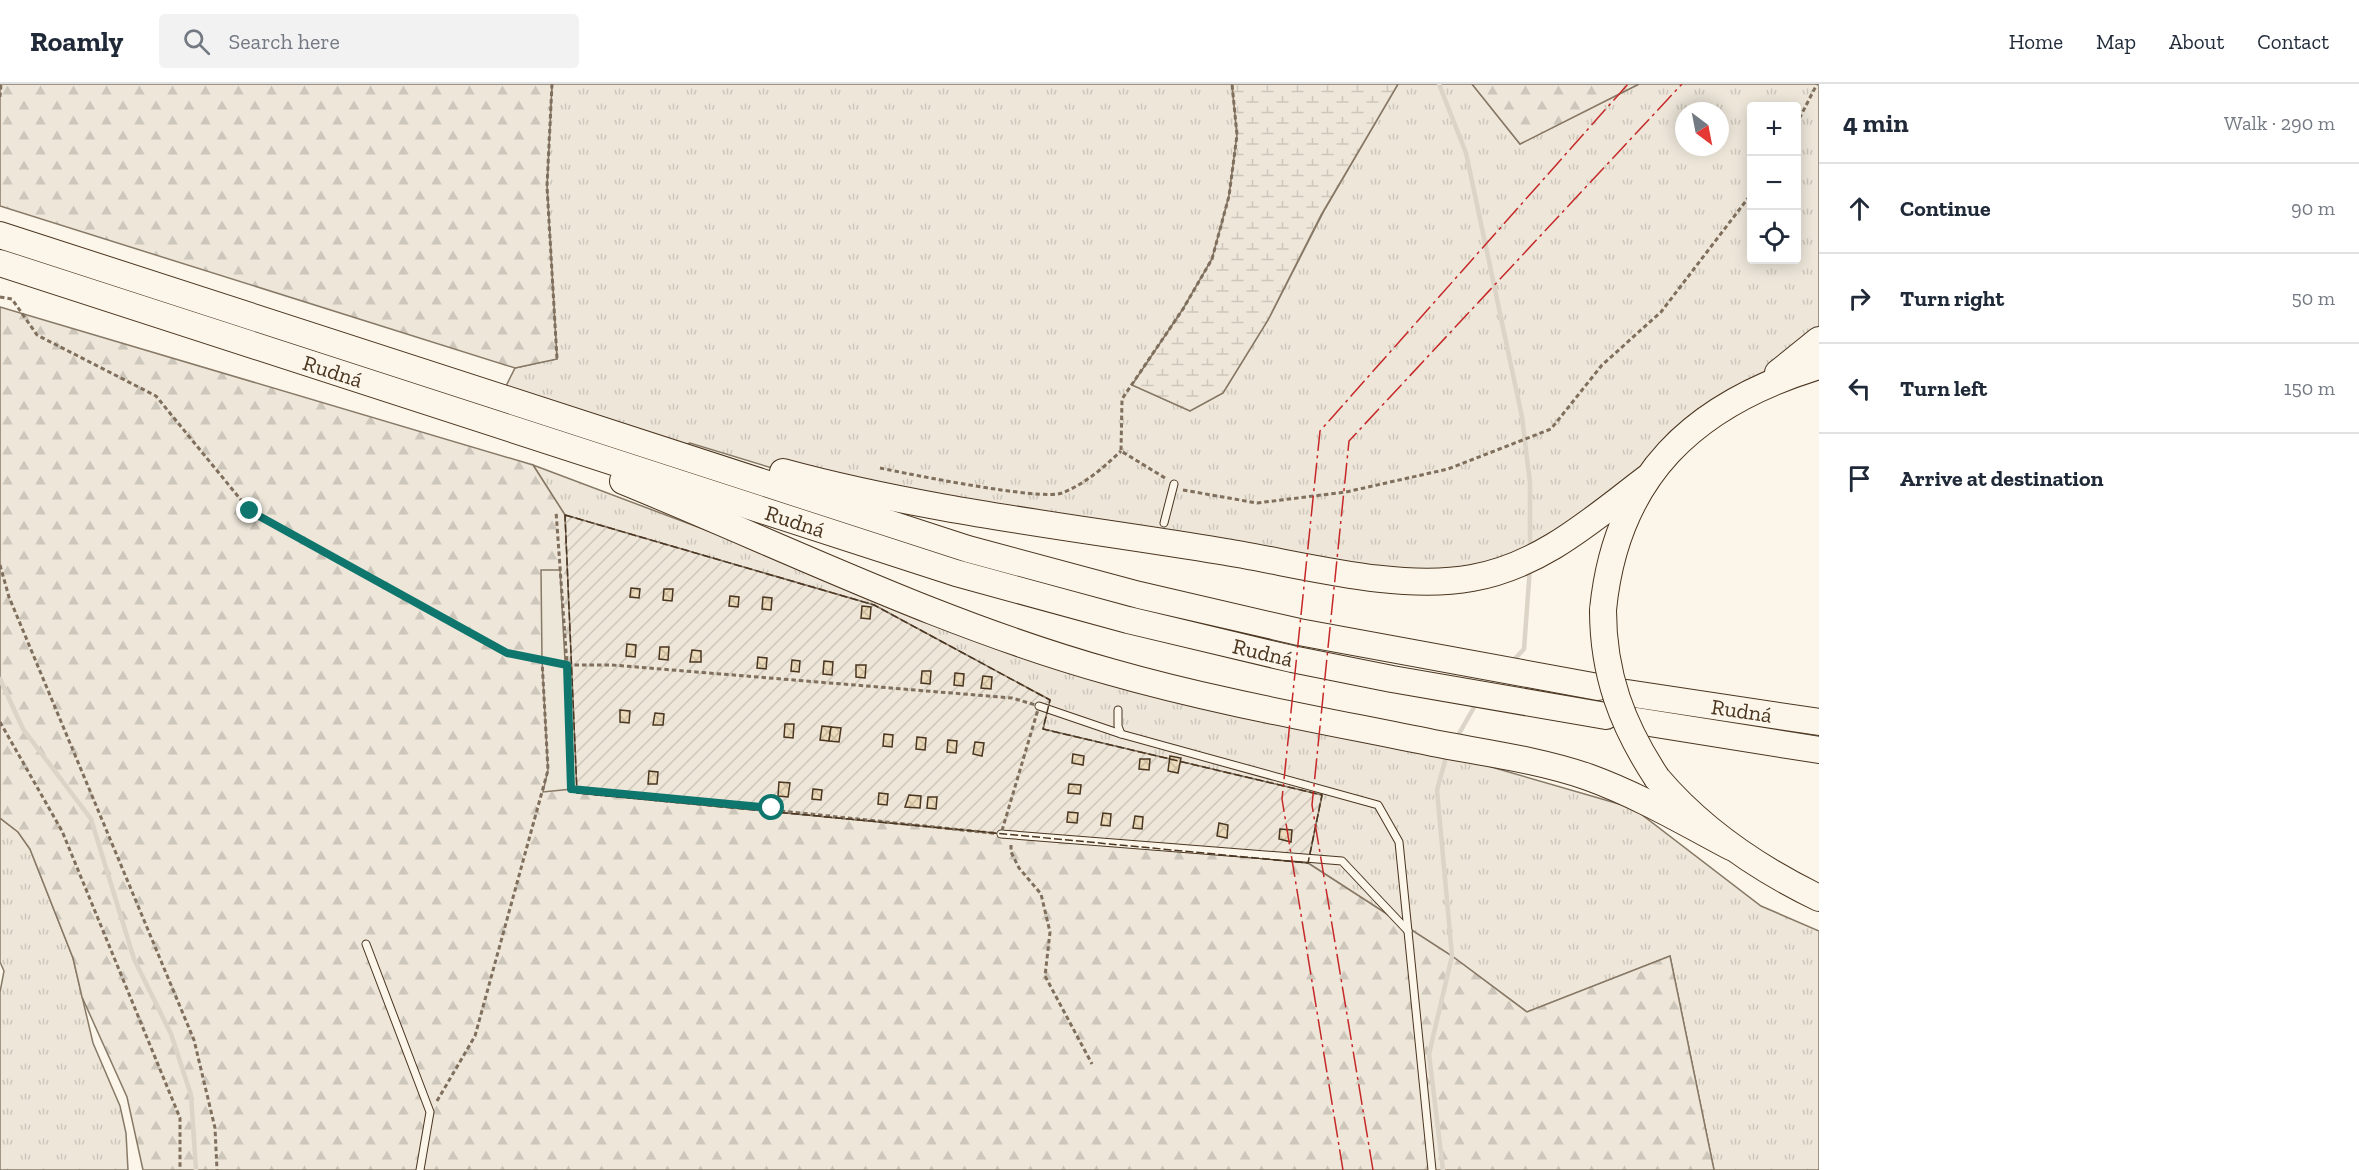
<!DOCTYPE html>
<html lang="en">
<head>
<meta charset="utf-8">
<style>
	:root { --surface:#fff; --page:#f2f2f3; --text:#1f2937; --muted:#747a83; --line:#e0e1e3 }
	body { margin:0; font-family:"Zilla Slab",serif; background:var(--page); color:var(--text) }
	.controls { position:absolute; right:18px; top:18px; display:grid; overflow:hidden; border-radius:6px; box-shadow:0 3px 15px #0003 }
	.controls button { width:54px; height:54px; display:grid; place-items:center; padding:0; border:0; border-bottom:2px solid var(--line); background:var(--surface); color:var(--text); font:30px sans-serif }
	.compass { position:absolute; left:1675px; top:18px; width:54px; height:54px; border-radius:50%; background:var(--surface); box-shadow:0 3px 15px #0003; rotate:148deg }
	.stop { position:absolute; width:18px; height:18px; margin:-14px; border:4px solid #0f766e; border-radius:50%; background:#fff }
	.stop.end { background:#0f766e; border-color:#fff; box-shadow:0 2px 6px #0008 }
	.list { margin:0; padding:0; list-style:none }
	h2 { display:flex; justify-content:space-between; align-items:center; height:78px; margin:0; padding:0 24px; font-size:26px }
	h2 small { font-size:20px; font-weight:400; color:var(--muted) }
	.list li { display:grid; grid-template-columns:39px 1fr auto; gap:18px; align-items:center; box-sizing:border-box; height:90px; padding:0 24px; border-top:2px solid var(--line) }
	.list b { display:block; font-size:22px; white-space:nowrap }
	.list em { font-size:20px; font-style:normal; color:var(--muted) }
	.icon { flex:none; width:33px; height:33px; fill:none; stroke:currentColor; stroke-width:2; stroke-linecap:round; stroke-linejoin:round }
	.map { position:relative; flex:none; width:1819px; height:1086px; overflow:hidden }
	header { display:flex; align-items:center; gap:36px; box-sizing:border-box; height:84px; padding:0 30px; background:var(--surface); border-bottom:2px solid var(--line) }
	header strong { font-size:28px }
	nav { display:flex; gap:33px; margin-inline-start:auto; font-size:21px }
	.search { width:420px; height:54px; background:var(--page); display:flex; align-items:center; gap:15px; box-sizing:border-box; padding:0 21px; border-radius:6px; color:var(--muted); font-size:22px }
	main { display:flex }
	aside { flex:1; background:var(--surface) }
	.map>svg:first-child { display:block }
</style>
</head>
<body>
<header>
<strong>Roamly</strong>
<div class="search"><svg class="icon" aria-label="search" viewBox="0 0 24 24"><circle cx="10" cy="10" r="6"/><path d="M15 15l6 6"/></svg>Search here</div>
<nav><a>Home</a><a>Map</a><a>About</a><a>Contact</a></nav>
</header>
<main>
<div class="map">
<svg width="1819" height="1086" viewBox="0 0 1819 1086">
	<defs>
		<pattern id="grass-tufts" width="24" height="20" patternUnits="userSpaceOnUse" patternTransform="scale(1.5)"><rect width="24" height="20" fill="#ede6d9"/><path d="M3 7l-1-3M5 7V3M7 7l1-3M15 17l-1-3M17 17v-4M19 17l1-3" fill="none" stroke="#cdc6ba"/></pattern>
		<pattern id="forest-firs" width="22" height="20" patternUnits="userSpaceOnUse" patternTransform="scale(1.5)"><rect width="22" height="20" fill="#ede6d9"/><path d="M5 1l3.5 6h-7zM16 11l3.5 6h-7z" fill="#cdc6ba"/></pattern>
		<pattern id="wetland-marsh" width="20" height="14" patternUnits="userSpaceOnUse" patternTransform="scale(1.5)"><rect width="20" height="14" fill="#ede6d9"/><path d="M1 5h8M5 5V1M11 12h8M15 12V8" fill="none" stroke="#cdc6ba"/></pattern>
		<pattern id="garden-furrows" width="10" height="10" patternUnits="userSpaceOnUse" patternTransform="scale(1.5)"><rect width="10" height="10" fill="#ede6d9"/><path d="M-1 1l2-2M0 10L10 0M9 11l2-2" fill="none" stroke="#cdc6ba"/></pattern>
		<pattern id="building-cross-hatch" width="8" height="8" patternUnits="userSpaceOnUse" patternTransform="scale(1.5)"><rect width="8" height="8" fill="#ecdcbc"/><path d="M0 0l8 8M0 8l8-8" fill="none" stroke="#ccbda1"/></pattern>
	</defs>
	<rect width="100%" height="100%" fill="#fbf6e9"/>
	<g fill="url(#grass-tufts)" stroke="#887966" stroke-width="1.5" fill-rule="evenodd">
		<path d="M552,0H1232L1237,51L1229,112L1212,175L1183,225L1132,301L1190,327L1223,309L1268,236L1325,125L1398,0H1472L1520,60L1639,0H1819V256L1556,462L1438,497L805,394L690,359L668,366L501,312L515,284L557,275L547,102ZM1752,22H1796V176H1752ZM1684,27H1720V63H1684Z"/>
		<polygon points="533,381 1128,605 1481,680 1633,724 1761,822 1819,847 1819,1086 1714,1086 1670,872 1527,928 1452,872 1308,779 1322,711 1043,645 1050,616 874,521 565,431"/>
		<polygon points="0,734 18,748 30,765 73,874 93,959 120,1022 126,1049 128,1086 0,1086 0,908 4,887 0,878"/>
	</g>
	<g fill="url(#forest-firs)" stroke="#887966" stroke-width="1.5">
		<polygon points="0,0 552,0 547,102 557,275 515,284 0,122"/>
		<polygon points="1472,0 1639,0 1520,60"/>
		<polygon points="0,223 533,381 565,431 578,709 1308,779 1452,872 1527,928 1670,872 1714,1086 143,1086 127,1013 82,913 73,874 30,765 18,748 0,734"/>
	</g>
	<polygon fill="url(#wetland-marsh)" stroke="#887966" stroke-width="1.5" points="1232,0 1398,0 1321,131 1268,236 1223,309 1190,327 1132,301 1183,225 1212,175 1229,112 1237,51"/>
	<polygon fill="url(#garden-furrows)" stroke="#887966" stroke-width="1.5" points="565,431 874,521 1050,616 1043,645 1322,711 1308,779 577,709"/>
	<polygon fill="#ede7d9" stroke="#887966" stroke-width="1.5" points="541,486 560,486 572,705 543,708 548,686 542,576"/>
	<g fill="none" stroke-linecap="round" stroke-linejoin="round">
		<g stroke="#dcd4c6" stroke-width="4.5">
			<polyline points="1439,0 1466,69 1522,333 1530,399 1530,466"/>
			<polyline points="1512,578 1524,565 1530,483"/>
			<polyline points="0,595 23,645 91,735 134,875 171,950 191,1011 196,1086"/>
			<polyline points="1456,655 1477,618"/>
			<polyline points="1443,1086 1429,970 1452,872 1437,706 1447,670"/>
		</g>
	</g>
	<g fill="url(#building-cross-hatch)" stroke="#4a3520" stroke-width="1.5">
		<polygon points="631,504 640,505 639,514 630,513"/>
		<polygon points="664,505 673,505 672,517 663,516"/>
		<polygon points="730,512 739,513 738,523 729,522"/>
		<polygon points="763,513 772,514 771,526 762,525"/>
		<polygon points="862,522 871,523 870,535 861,534"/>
		<polygon points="627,560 636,561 635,573 626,572"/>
		<polygon points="660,563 669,563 668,576 659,575"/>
		<polygon points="692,566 701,567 701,578 690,578"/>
		<polygon points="758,573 767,574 766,585 757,584"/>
		<polygon points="792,576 800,577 799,588 791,587"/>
		<polygon points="824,577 833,578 832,591 823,590"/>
		<polygon points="856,581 866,581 865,594 856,593"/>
		<polygon points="922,587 931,587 930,600 921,599"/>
		<polygon points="955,589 964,590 963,602 954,601"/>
		<polygon points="983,592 992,593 991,605 981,604"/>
		<polygon points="620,626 630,627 629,639 620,638"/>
		<polygon points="655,629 664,630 663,641 653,641"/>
		<polygon points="785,640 794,640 793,654 784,653"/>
		<polygon points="822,642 831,643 829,657 820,656"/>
		<polygon points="831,643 841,644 839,658 829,657"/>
		<polygon points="884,650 893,651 892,663 883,662"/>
		<polygon points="917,653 926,654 925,666 916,665"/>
		<polygon points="948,656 957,657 956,669 947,668"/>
		<polygon points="975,658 984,659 982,672 973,670"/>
		<polygon points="1073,670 1084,672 1083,681 1072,679"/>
		<polygon points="1170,672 1181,674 1178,689 1168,687"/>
		<polygon points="1140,675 1150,675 1149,686 1139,685"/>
		<polygon points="649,687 658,688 657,700 648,700"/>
		<polygon points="779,698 790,699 788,713 778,712"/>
		<polygon points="1069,700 1081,701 1080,710 1068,709"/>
		<polygon points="813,705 822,706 821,716 812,715"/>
		<polygon points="879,709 888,710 887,721 878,720"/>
		<polygon points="909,711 921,712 920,724 905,723"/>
		<polygon points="928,713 937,713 936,725 927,724"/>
		<polygon points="1068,728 1078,729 1077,739 1067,738"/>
		<polygon points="1103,729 1111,730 1110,742 1101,741"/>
		<polygon points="1135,732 1143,733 1142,745 1133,744"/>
		<polygon points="1219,739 1228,741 1227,754 1217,752"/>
		<polygon points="1280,745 1292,746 1291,758 1279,755"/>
	</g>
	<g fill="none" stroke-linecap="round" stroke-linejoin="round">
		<defs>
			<g id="lane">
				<polyline points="1164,439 1174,400"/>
				<polyline points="1039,622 1121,650 1378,721 1399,758 1432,1086"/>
				<polyline points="1118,626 1118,642 1121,650"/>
				<polyline points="1001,750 1342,777 1408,847"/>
				<polyline points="366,860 430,1028 420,1086"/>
			</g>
			<g id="highway">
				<polyline points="0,151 968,465 1139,511 1299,548 1598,603"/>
				<path id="s1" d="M0,179L956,489L1128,536L1292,575L1392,595L1606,632"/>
				<polyline points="1778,289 1819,256"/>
				<path d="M783,388C926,427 1074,443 1220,467C1297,479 1396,508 1472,494C1541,482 1593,435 1647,394"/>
				<path d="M623,397C785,463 942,541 1111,588C1216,618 1326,637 1433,659C1485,669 1539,676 1588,693C1638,711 1684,738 1731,763"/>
				<path d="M1603,526C1616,392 1694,320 1819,282"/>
				<path id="s2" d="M1627,609L1819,638"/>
				<polyline points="1637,637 1819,666"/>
				<path d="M1657,694C1702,747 1757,784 1819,814"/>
			</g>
		</defs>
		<use href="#lane" stroke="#4a3520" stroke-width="9"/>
		<use href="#highway" stroke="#4a3520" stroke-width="28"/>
		<g stroke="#7f6f5c" stroke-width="3" stroke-dasharray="4.5 3" stroke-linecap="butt">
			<polyline points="552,0 547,102 557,275"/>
			<polyline points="0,13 1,0"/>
			<polyline points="1796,41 1817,0"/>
			<polyline points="0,213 12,215 37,251 156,312 250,427 507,569 567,581 556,427"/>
			<path d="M880,384C909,390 1041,417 1062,409C1085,400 1103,384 1121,367"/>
			<polyline points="1165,394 1121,367 1122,315 1183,225 1212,175 1229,112 1237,51 1232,0"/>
			<polyline points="1183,406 1257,419 1346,408 1448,385 1551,345 1602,281 1661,228 1752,109"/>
			<polyline points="0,481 9,513 194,956 215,1044 217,1086"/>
			<polygon points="567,581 612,581 1012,614 1039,622 1001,750 571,705"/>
			<polyline points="0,638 62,747 180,1034 180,1086"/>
			<polyline points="1011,761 1011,768 1019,784 1041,810 1050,848 1045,892 1092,980"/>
			<polyline points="437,1017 475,952 548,686 542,576"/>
		</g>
		<use href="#lane" stroke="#fbf6e9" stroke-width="7"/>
		<use href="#highway" stroke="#fbf6e9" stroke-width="26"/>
		<defs>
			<path id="highway-bridge" d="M1603,526C1603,590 1622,641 1657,694"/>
		</defs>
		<use href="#highway-bridge" stroke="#4a3520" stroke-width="28" stroke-linecap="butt"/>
		<use href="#highway-bridge" stroke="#fbf6e9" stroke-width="26"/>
		<polygon stroke="#4a3520" stroke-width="1.5" stroke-dasharray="8 3" stroke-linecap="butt" points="565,431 874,521 1050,616 1043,645 1322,711 1308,779 577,709"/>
		<g stroke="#c62828" stroke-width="1.5" stroke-dasharray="21 4.5 3 4.5" stroke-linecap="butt">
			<polyline points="1343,1086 1282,715 1320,347 1628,0"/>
			<polyline points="1373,1086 1312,721 1349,357 1682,0"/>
		</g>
	</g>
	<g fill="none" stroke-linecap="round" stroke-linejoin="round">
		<polyline stroke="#0f766e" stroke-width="8" points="250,427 507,569 567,581 571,705 772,724"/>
	</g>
	<g text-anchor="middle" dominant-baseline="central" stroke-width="4.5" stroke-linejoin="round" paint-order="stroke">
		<g font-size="22" fill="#4a3520" stroke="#fbf6e9">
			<text stroke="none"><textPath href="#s1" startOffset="350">Rudná</textPath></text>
			<text stroke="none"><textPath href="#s1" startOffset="836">Rudná</textPath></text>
			<text stroke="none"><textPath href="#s1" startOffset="1322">Rudná</textPath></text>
			<text stroke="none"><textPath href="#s2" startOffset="116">Rudná</textPath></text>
		</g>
	</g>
</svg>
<div class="controls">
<button>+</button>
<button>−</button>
<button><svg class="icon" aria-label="locate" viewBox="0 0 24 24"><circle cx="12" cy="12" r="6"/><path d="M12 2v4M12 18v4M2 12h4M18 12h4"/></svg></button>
</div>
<svg class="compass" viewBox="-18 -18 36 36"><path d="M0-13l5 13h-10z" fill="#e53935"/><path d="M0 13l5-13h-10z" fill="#747a83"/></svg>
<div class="stop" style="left:772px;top:724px"></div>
<div class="stop end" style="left:250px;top:427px"></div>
</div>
<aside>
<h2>4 min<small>Walk · 290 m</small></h2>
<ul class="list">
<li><svg class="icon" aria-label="ahead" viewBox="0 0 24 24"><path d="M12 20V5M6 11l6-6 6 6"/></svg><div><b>Continue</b></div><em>90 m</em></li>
<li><svg class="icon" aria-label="right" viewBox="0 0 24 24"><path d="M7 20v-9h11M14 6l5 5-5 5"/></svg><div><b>Turn right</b></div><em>50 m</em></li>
<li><svg class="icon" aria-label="left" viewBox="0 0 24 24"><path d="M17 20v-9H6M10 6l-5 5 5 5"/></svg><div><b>Turn left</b></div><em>150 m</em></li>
<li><svg class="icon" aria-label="arrive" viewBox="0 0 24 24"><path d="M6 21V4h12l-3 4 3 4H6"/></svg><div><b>Arrive at destination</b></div></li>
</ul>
</aside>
</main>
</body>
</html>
